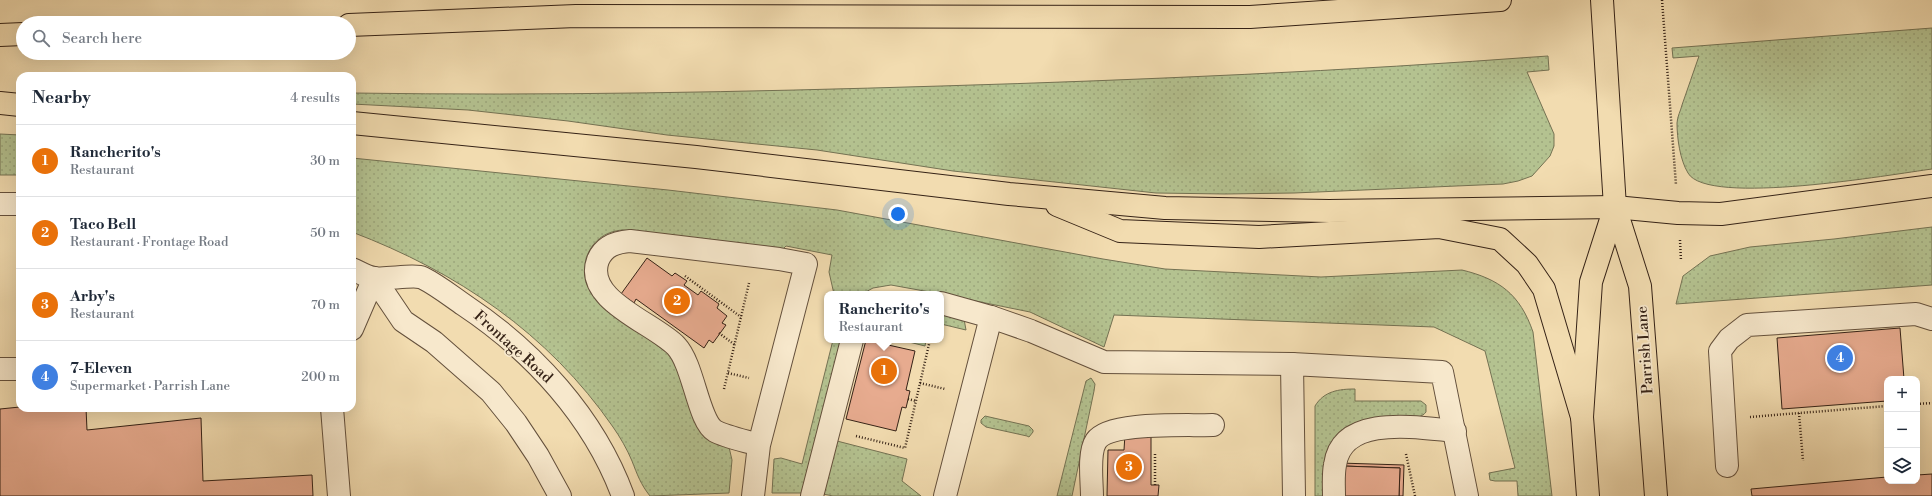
<!DOCTYPE html>
<html lang="en">
<head>
<meta charset="utf-8">
<style>
	:root { --surface:#fff; --page:#f2f2f3; --text:#1f2937; --muted:#747a83; --line:#e0e1e3; --accent:#0b8043 }
	body { margin:0; font-family:"Libre Bodoni",serif; background:var(--page); color:var(--text) }
	.controls { position:absolute; right:12px; bottom:12px; display:grid; overflow:hidden; border-radius:8px; box-shadow:0 4px 16px #0002 }
	.controls button { width:36px; height:36px; display:grid; place-items:center; padding:0; border:0; border-bottom:1px solid var(--line); background:var(--surface); color:var(--text); font:20px sans-serif }
	.you { position:absolute; left:898px; top:214px; width:14px; height:14px; margin:-10px; border:3px solid #fff; border-radius:50%; background:#1a73e8; box-shadow:0 0 0 6px #1a73e833 }
	.badge { display:grid; place-items:center; width:26px; height:26px; border-radius:50%; background:var(--accent); color:#fff; font-size:13px; font-weight:700 }
	.pin { position:absolute; translate:-50% -50%; border:2px solid #fff; box-shadow:0 1px 4px #0006 }
	.popup { position:absolute; left:824px; top:291px; width:120px; height:52px; box-sizing:border-box; display:grid; place-content:center; border-radius:8px; background:var(--surface); filter:drop-shadow(0 1px 3px #0005); font-size:13px; white-space:nowrap; color:var(--muted) }
	.popup b { font-size:15px; color:var(--text) }
	.popup::after { content:''; position:absolute; left:50%; top:100%; margin-left:-8px; border:8px solid transparent; border-top-color:var(--surface) }
	.list { margin:0; padding:0; list-style:none }
	h2 { display:flex; justify-content:space-between; align-items:center; height:52px; margin:0; padding:0 16px; font-size:17px }
	h2 small { font-size:13px; font-weight:400; color:var(--muted) }
	.list li { display:grid; grid-template-columns:26px 1fr auto; gap:12px; align-items:center; box-sizing:border-box; height:72px; padding:0 16px; border-top:1px solid var(--line) }
	.list b { display:block; font-size:15px; white-space:nowrap }
	.list p { margin:0; font-size:13px; white-space:nowrap; color:var(--muted) }
	.list em { font-size:13px; font-style:normal; color:var(--muted) }
	.icon { flex:none; width:22px; height:22px; fill:none; stroke:currentColor; stroke-width:2; stroke-linecap:round; stroke-linejoin:round }
	.map { position:relative; flex:none; width:1932px; height:496px; overflow:hidden }
	.search { position:absolute; background:var(--surface); box-shadow:0 4px 16px #0002; left:16px; top:16px; width:340px; height:44px; display:flex; align-items:center; gap:10px; box-sizing:border-box; padding:0 14px; border-radius:22px; color:var(--muted); font-size:15px }
	.panel { position:absolute; background:var(--surface); box-shadow:0 4px 16px #0002; left:16px; top:72px; width:340px; height:340px; border-radius:12px }
	.map>svg:first-child { display:block }
</style>
</head>
<body>
<div class="map">
<svg width="1932" height="496" viewBox="0 0 1932 496">
	<defs>
		<pattern id="grass-dots" width="8" height="8" patternUnits="userSpaceOnUse"><rect width="8" height="8" fill="#b4c290"/><path d="M2 2h.1M6 6h.1" fill="none" stroke="#9ba67b" stroke-width="1.8" stroke-linecap="round"/></pattern>
	</defs>
	<rect width="100%" height="100%" fill="#f2dcb0"/>
	<filter id="stains"><feTurbulence type="fractalNoise" baseFrequency=".005" numOctaves="4"/><feColorMatrix values="0 0 0 0 .2 0 0 0 0 .09 0 0 0 0 .02 0 0 0 .5 -.17"/></filter>
	<radialGradient id="worn" r=".72"><stop offset=".6" stop-color="#630" stop-opacity="0"/><stop offset="1" stop-color="#630" stop-opacity=".3"/></radialGradient>
	<g fill="url(#grass-dots)" stroke="#747253">
		<path d="M1932,28V169C1894,174 1707,207 1688,173C1680,160 1677,138 1677,123C1677,117 1681,110 1682,105C1688,89 1693,72 1699,56L1673,58L1672,48Z"/>
		<path d="M1548,56L1549,70L1527,72L1554,134V146L1550,156L1532,176L1518,181L1503,184L1294,193L1225,194L1156,193L953,171L817,150L667,135L568,121L468,110L352,104V93C548,96 745,92 941,86C1144,80 1346,71 1548,56Z"/>
		<polygon points="0,134 20,135 20,175 0,175"/>
		<path d="M352,158L668,190L837,210L1103,259L1165,269L1321,277L1462,270C1499,279 1520,294 1533,332L1552,496H1518L1517,481H1495L1490,480L1489,473L1515,468L1485,351L1434,327L1114,315L1104,347L1030,312L941,294L891,285L873,288L862,294H834L829,272L832,255L786,246L782,250L623,230C585,232 572,277 599,302L670,355L674,360L702,434L711,440L729,447L732,460L729,493L650,496C641,485 637,474 632,461C627,449 620,437 613,427C548,333 457,272 352,232Z"/>
		<polygon points="1932,227 1932,285 1676,304 1683,276 1710,256 1750,247 1834,239"/>
		<polygon points="941,312 964,319 966,330 941,324"/>
		<polygon points="833,340 842,340 804,493 772,493 774,459 781,458 802,464"/>
		<polygon points="901,340 926,340 925,346"/>
		<polygon points="1091,378 1095,384 1094,391 1072,496 1057,496 1086,381"/>
		<path d="M1355,389V401H1421L1426,405V412C1413,430 1346,402 1330,447C1326,457 1327,484 1326,496H1315V406C1324,391 1339,389 1355,389Z"/>
		<polygon points="985,416 1029,426 1033,430 1033,432 1029,437 1027,436 986,427 981,423 981,420"/>
		<polygon points="837,441 907,459 902,481 921,496 833,496 823,494"/>
	</g>
	<g fill="#e7ab8f" stroke="#352216">
		<polygon points="647,258 672,276 675,273 687,281 684,285 698,295 701,291 719,304 717,308 727,316 722,323 726,325 713,343 709,340 704,348 636,299 634,303 621,294"/>
		<polygon points="1900,328 1904,379 1887,379 1887,401 1782,409 1777,338"/>
		<polygon points="866,340 915,351 906,390 910,391 906,408 902,407 896,431 846,419"/>
		<polygon points="20,407 86,408 87,430 201,418 203,481 312,475 313,496 0,496 0,409"/>
		<polygon points="1125,434 1151,434 1151,485 1159,485 1158,496 1107,496 1108,450 1124,450"/>
		<polygon points="1339,463 1404,465 1403,496 1399,496 1400,468 1343,466"/>
		<polygon points="1343,466 1400,468 1399,496 1341,496"/>
		<polygon points="1932,474 1932,496 1752,496 1751,489 1887,477 1887,481 1917,481 1917,475"/>
	</g>
	<g fill="none" stroke-linecap="round" stroke-linejoin="round">
		<defs>
			<g id="minor">
				<polyline points="0,204 20,204"/>
				<path d="M352,269C359,272 367,277 374,278C386,280 414,274 423,278C437,285 451,296 464,305C533,351 594,417 623,496"/>
				<polyline points="374,278 403,321 434,342 491,392 516,423 538,456 560,496"/>
				<polyline points="941,303 991,317"/>
				<polyline points="352,329 374,278"/>
				<polyline points="0,369 20,369"/>
				<polyline points="332,408 339,496"/>
				<polyline points="1727,466 1720,351 1729,339 1747,325 1916,314 1932,319"/>
				<path d="M753,496L759,445L806,264L779,259L630,241C616,242 604,246 598,260C583,300 654,323 676,346C694,365 698,421 715,431C726,437 746,441 759,445"/>
				<polyline points="812,496 852,340"/>
				<polyline points="945,496 991,317 1031,331 1104,362 1292,364"/>
				<path d="M1092,496C1092,482 1088,453 1096,441C1109,421 1188,426 1213,425"/>
				<polyline points="1294,496 1292,364 1442,372 1467,496"/>
				<path d="M1334,496C1334,486 1333,475 1335,465C1342,413 1420,428 1455,431"/>
			</g>
			<g id="major">
				<polyline points="1602,0 1615,207 1640,286 1656,496"/>
				<polyline points="1588,496 1582,417 1591,282 1615,207"/>
			</g>
			<g id="highway">
				<polyline points="349,25 576,16 1250,17 1500,0"/>
				<polyline points="0,35 23,34"/>
				<polyline points="0,103 20,105"/>
				<polyline points="352,123 696,157 1009,194 1165,208 1329,211 1615,207 1678,213 1721,214 1932,186"/>
				<polyline points="1057,205 1120,231 1259,237 1439,227 1500,239 1527,264 1544,289 1582,417"/>
			</g>
		</defs>
		<use href="#minor" stroke="#64503c" stroke-width="24"/>
		<use href="#major" stroke="#352216" stroke-width="24"/>
		<use href="#highway" stroke="#352216" stroke-width="24"/>
		<g stroke="#352216" stroke-width="2.5" stroke-dasharray="1 2" stroke-linecap="butt">
			<polyline points="1662,0 1676,185"/>
			<polyline points="1680,240 1681,261"/>
			<polyline points="685,276 741,317"/>
			<polyline points="719,333 735,345"/>
			<polyline points="728,373 749,378"/>
			<polyline points="920,383 945,389"/>
			<polyline points="724,389 749,283"/>
			<polyline points="908,399 916,401"/>
			<polyline points="1917,404 1932,403"/>
			<polyline points="1799,413 1803,461"/>
			<polyline points="1750,417 1887,406"/>
			<polyline points="856,436 905,448 930,340"/>
			<polyline points="1155,454 1155,485"/>
			<polyline points="1406,454 1415,496"/>
		</g>
		<use href="#minor" stroke="#f7e8cc" stroke-width="22"/>
		<use href="#major" stroke="#f2dcb0" stroke-width="22"/>
		<use href="#highway" stroke="#f2dcb0" stroke-width="22"/>
	</g>
	<g text-anchor="middle" dominant-baseline="central" stroke-width="3.5" stroke-linejoin="round" paint-order="stroke">
		<g font-size="15" fill="#352216" stroke="#f7e8cc">
			<text transform="translate(513 347) rotate(42)">Frontage Road</text>
			<text transform="translate(1645 350) rotate(-94)">Parrish Lane</text>
		</g>
	</g>
	<rect width="100%" height="100%" filter="url(#stains)"/>
	<rect width="100%" height="100%" fill="url(#worn)"/>
</svg>
<div class="controls">
<button>+</button>
<button>−</button>
<button><svg class="icon" aria-label="layers" viewBox="0 0 24 24"><path d="M12 4l9 5-9 5-9-5zM3 14l9 5 9-5"/></svg></button>
</div>
<div class="you"></div>
<div class="pin badge" style="left:884px;top:371px;background:#e8710a">1</div>
<div class="popup"><b>Rancherito's</b>Restaurant</div>
<div class="pin badge" style="left:677px;top:301px;background:#e8710a">2</div>
<div class="pin badge" style="left:1129px;top:467px;background:#e8710a">3</div>
<div class="pin badge" style="left:1840px;top:358px;background:#3f7fe0">4</div>
<div class="search"><svg class="icon" aria-label="search" viewBox="0 0 24 24"><circle cx="10" cy="10" r="6"/><path d="M15 15l6 6"/></svg>Search here</div>
<section class="panel">
<h2>Nearby<small>4 results</small></h2>
<ul class="list">
<li><span class="badge" style="background:#e8710a">1</span><div><b>Rancherito's</b><p>Restaurant</p></div><em>30 m</em></li>
<li><span class="badge" style="background:#e8710a">2</span><div><b>Taco Bell</b><p>Restaurant · Frontage Road</p></div><em>50 m</em></li>
<li><span class="badge" style="background:#e8710a">3</span><div><b>Arby's</b><p>Restaurant</p></div><em>70 m</em></li>
<li><span class="badge" style="background:#3f7fe0">4</span><div><b>7-Eleven</b><p>Supermarket · Parrish Lane</p></div><em>200 m</em></li>
</ul>
</section>
</div>
</body>
</html>
